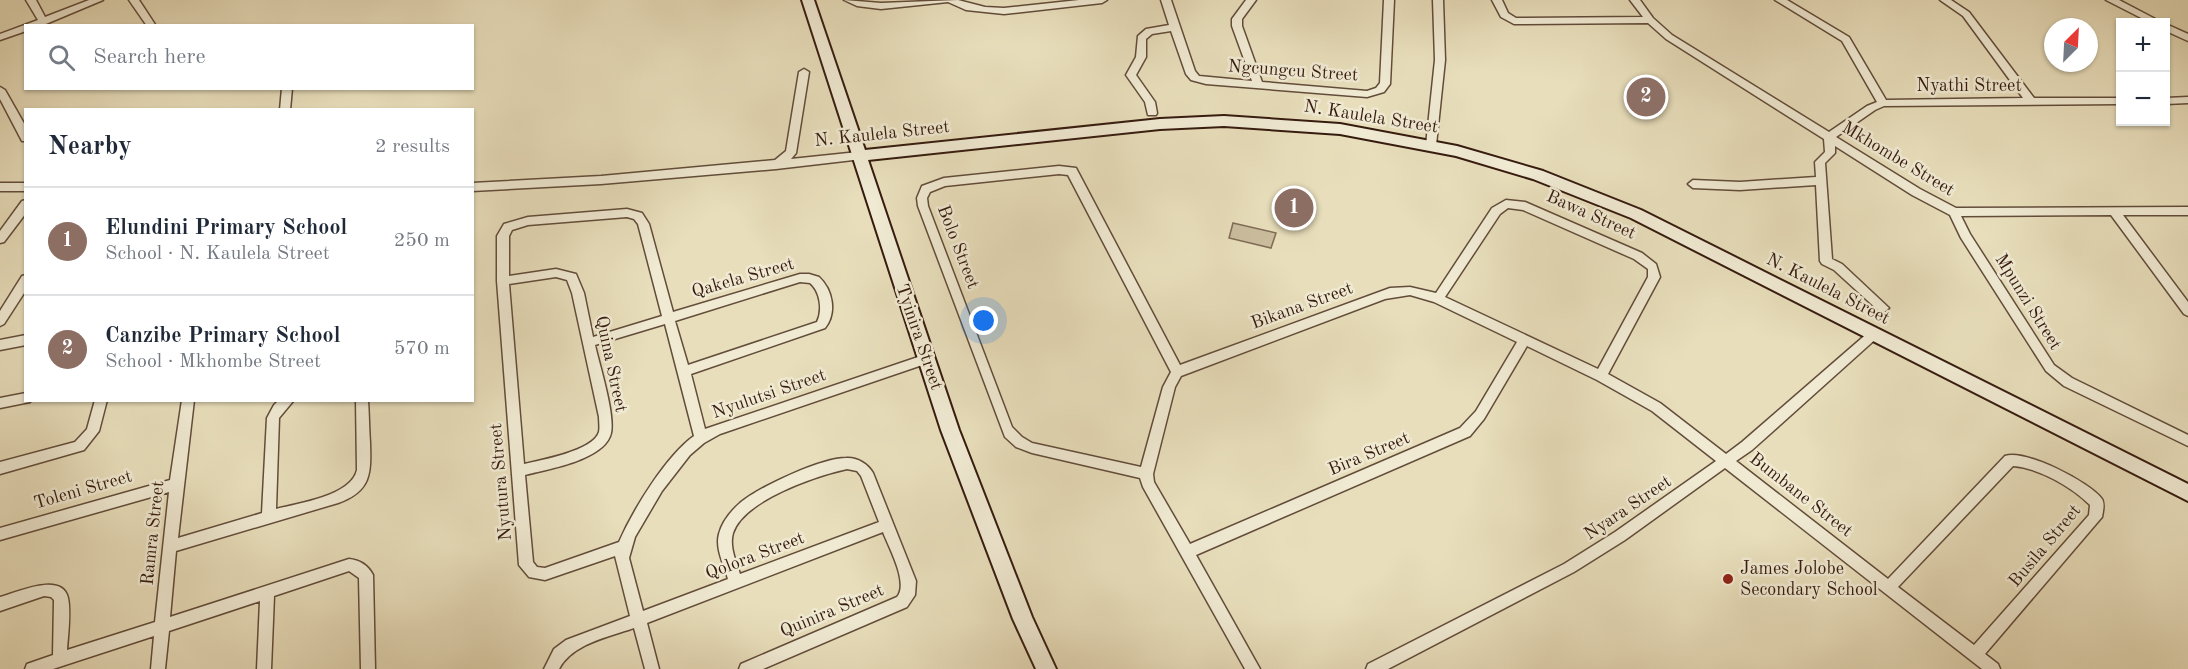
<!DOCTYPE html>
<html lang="en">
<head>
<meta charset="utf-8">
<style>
	:root { --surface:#fff; --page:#f2f2f3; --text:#1f2937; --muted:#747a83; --line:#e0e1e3; --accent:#8f2418 }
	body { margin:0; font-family:"Old Standard TT",serif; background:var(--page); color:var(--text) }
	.controls { position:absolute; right:18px; top:18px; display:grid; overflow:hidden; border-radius:0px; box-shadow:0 2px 4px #0004 }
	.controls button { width:54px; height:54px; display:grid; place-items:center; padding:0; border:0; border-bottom:2px solid var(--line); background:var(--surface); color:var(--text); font:30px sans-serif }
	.compass { position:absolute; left:2044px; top:18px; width:54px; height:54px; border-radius:50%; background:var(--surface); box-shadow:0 2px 4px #0004; rotate:24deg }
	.you { position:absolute; left:984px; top:321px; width:21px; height:21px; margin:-15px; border:4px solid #fff; border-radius:50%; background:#1a73e8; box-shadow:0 0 0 9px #1a73e833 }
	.badge { display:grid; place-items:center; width:39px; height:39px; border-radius:50%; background:var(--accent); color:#fff; font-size:20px; font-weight:700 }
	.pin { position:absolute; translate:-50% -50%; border:3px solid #fff; box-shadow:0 2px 6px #0006 }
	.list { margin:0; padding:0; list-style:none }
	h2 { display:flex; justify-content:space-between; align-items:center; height:78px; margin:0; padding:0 24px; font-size:26px }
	h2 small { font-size:20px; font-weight:400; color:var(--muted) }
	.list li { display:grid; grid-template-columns:39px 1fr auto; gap:18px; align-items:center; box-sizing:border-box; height:108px; padding:0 24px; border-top:2px solid var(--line) }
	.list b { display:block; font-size:22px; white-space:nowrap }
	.list p { margin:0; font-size:20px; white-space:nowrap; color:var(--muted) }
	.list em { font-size:20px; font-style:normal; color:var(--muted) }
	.icon { flex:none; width:33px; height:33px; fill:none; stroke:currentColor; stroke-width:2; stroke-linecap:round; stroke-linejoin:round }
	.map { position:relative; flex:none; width:2188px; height:669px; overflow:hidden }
	.search { position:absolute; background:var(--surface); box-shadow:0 2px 4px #0004; left:24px; top:24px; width:450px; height:66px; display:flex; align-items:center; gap:15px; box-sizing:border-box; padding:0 21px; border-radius:0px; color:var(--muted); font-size:22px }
	.panel { position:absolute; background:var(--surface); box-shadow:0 2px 4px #0004; left:24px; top:108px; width:450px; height:294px; border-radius:0px }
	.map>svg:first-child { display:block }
</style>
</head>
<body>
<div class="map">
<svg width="2188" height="669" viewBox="0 0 2188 669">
	<rect width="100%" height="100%" fill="#e8debb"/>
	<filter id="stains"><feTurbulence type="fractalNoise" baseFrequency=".00333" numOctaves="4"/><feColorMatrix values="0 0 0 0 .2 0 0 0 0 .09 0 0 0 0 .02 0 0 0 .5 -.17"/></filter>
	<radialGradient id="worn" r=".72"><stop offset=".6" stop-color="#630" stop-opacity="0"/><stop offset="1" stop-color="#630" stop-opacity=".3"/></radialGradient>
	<polygon fill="#cabd9e" stroke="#806c56" stroke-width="1.5" points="1233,223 1276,233 1271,248 1229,238"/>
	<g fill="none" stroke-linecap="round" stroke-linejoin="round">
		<defs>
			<g id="street">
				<polygon points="26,0 36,0 45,17 89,0 103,0 41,26 26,26 26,31 0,40 0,34 38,20"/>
				<polygon points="129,0 139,0 156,26 147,26"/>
				<polygon points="844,0 881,3 958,0 985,7 1004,8 1079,0 1107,0 1102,3 1004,14 966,10 948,2 881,9 857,6"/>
				<polygon points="1161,0 1171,0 1195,71 1199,76 1252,81 1232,26 1232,19 1246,0 1256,0 1242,19 1242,26 1262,82 1367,91 1376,88 1380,83 1384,0 1394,0 1390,84 1384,92 1367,97 1206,84 1191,80 1186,74 1171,31 1152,34 1146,39 1146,57 1136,75 1155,102 1157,113 1156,115 1148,115 1145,102 1126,75 1136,57 1138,36 1146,29 1169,25"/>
				<polygon points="1433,0 1443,0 1445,60 1436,145 1431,149 1426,145 1435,60"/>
				<polygon points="1492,0 1502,0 1508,13 1516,18 1643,17 1630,0 1640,0 1653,18 1672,35 1829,132 1867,106 1877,102 1842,41 1775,0 1787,0 1849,37 1886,100 2023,98 1963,16 1940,0 1951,0 1969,12 2034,98 2120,98 2120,104 1884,106 1875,110 1836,137 1920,189 1956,208 2188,207 2188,215 2123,215 2188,302 2188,316 2184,314 2111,215 1961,216 1970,234 2054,365 2072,378 2188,435 2188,446 2064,386 2046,371 1961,238 1950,215 1912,195 1835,146 1835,153 1825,163 1832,259 1842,264 1889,308 1883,313 1879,311 1834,270 1822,264 1820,261 1816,185 1740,190 1693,188 1688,184 1693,180 1740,182 1816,177 1815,162 1825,152 1824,139 1666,39 1648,23 1514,24 1501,17"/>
				<polygon points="2106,0 2119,0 2161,22 2149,22"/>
				<polygon points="2166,24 2188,34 2188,41 2166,31"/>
				<polygon points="804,69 809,72 796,153 791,159 858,152 863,156 862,159 776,169 601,184 472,191 472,183 601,176 775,160 786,151 799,72"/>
				<polygon points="0,87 5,90 26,127 26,141 22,141 0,99"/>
				<polygon points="282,88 292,88 290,110 280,110"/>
				<polygon points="2188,97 2188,103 2166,104 2166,98"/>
				<path d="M1059,166L1076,168L1180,365L1390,288L1410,287L1436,293L1492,208L1506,200L1525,202L1642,253L1656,264L1660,277L1608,374L1660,403L1726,454L1742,442L1870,331H1878L1880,334L1878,337L1752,450L1736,461L1888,579L2005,456C2025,449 2090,482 2102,499C2105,504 2103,511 2102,517L1985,654L1998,664L2000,669H1982L1725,468L1625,540L1574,572L1388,669H1366L1368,664L1564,564L1615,532L1716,461L1652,411L1597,380L1527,346L1484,419L1470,436L1196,555L1260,669H1245L1143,487L1140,478L1032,453L1016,447L1005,437L918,206L917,198L922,186L944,178ZM1059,174L1068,175L1171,372L1163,387L1141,467L1032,443L1022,437L1012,427L928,206L927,198L930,192L945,186ZM1508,208L1523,210L1634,259L1648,269V277L1598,369L1445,297L1500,214ZM1410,295L1434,302L1517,342L1476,411L1460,428L1190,544L1154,482L1153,474L1175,387L1181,376L1385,299ZM2013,466C2039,468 2072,487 2090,505L2089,515L1974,645L1898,587Z"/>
				<rect x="0" y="183" width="26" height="8"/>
				<polygon points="26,200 26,213 4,242 0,243 0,231 22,201"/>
				<path d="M627,209L642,213L649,224L673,312L800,274H809L819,277C833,290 837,313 825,328L691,374L705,429L927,354L931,356L933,359L931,362L720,434L704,443L690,455L662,491L635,537L629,558L643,611L728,579C724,565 715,548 719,534C722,522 731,511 740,503C759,487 821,458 846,458C857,457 868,464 873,473L916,581L915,595L907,607L763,669H739L741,664L897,597C909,583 889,548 883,532L647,623L659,669H645L634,628C608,637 572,644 559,669H544L554,649L566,640L630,616L615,556L545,580L529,577L519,565L497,281V236L504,224L528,217ZM627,217L634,219L638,224L662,316L593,337L584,293L576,274L556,269L509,276V236L512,230L528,225ZM556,277L567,280L572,293L599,417C599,421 600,427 599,432C593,451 541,460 524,464L509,284ZM800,282L810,283C820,291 823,310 817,322L688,365L675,321ZM665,324L694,436C666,456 633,510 619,542L545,568L537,567L533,562L525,475C548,469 605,460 611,433C615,414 600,367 595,345ZM847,469L857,471L861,476L879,522L740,574C736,562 729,546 733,533C744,500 816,476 847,469Z"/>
				<polygon points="26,275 26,290 4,324 0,326 0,311 22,276"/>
				<polygon points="26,335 26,345 0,350 0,340"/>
				<polygon points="26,393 26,400 30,402 0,408 0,398"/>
				<polygon points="95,400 107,400 99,431 84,450 0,474 0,462 75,442 87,429"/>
				<path d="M182,400H194L178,538L262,513L267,418L274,405L279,400H294L279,418L276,509C299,503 351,496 357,470L356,400H368C369,415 369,429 370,443C371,474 371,491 338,503L176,551L170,617L349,559C359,560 368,565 373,575L375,669H361L359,578L349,571L274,596L271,669H257L260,601L169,631L165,669H151L154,636L53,669H25L27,664L53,655L54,600L51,597L44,596L0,611V597C16,593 62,571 68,598C71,612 68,635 67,650L155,622L169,492L0,540V528L170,480Z"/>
			</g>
			<polygon id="secondary" points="802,0 814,0 865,150 1160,119 1224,116 1340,124 1457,146 1543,171 1641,210 2188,484 2188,501 1631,218 1533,179 1456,156 1340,134 1224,126 1160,129 868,160 959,430 1032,617 1056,669 1036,669 1013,619 941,430"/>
		</defs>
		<use href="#street" stroke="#624c3a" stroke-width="3"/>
		<use href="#secondary" stroke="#361b0f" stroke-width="4"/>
		<use href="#street" fill="#f0ead3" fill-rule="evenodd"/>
		<use href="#secondary" fill="#f0ead3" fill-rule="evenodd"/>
	</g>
	<circle fill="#8f2418" stroke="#f0ead3" stroke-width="2" cx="1728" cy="579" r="6"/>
	<g text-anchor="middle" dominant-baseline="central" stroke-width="5" stroke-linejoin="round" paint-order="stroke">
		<g font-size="18" fill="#361b0f" stroke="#f0ead3">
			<text transform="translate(1293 71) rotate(4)">Ngcungcu Street</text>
			<text x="1969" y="86">Nyathi Street</text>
			<text transform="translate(1371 117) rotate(9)">N. Kaulela Street</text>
			<text transform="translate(882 134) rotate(-6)">N. Kaulela Street</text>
			<text transform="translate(1898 159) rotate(31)">Mkhombe Street</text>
			<text transform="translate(1591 215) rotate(24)">Bawa Street</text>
			<text transform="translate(958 247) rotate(69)">Bolo Street</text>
			<text transform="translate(743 278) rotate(-16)">Qakela Street</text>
			<text transform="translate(1828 289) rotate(27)">N. Kaulela Street</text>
			<text transform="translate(2028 302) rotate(58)">Mpunzi Street</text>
			<text transform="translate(1302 306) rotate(-20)">Bikana Street</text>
			<text transform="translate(919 337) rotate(71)">Tyinira Street</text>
			<text transform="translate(611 364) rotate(78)">Quina Street</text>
			<text transform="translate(769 394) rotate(-19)">Nyulutsi Street</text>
			<text transform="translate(1369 454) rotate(-23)">Bira Street</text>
			<text transform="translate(501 482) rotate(-95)">Nyutura Street</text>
			<text transform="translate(83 490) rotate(-16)">Toleni Street</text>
			<text transform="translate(1801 495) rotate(38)">Bumbane Street</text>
			<text transform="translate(1628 508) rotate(-34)">Nyara Street</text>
			<text transform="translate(153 533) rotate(-84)">Ramra Street</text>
			<text transform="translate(2045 546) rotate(-50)">Busila Street</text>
			<text transform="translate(755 556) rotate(-21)">Qolora Street</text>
			<text transform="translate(832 611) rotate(-23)">Quinira Street</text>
		</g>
		<g font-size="18" fill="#361b0f" stroke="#f0ead3" text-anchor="start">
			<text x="1740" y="569">James Jolobe<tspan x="1740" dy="21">Secondary School</tspan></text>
		</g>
	</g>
	<rect width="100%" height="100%" filter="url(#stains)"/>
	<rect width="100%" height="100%" fill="url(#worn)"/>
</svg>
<div class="controls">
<button>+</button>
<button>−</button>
</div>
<svg class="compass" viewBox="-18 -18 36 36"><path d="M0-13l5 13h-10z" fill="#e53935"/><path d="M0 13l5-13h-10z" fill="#747a83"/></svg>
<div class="you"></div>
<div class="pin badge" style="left:1294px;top:208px;background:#8d6e63">1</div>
<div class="pin badge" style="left:1646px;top:97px;background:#8d6e63">2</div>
<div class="search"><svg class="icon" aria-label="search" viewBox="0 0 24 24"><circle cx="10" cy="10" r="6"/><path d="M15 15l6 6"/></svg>Search here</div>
<section class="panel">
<h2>Nearby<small>2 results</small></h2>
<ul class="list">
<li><span class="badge" style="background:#8d6e63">1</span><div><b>Elundini Primary School</b><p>School · N. Kaulela Street</p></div><em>250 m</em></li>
<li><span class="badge" style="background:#8d6e63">2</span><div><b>Canzibe Primary School</b><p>School · Mkhombe Street</p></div><em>570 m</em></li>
</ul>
</section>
</div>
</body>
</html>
